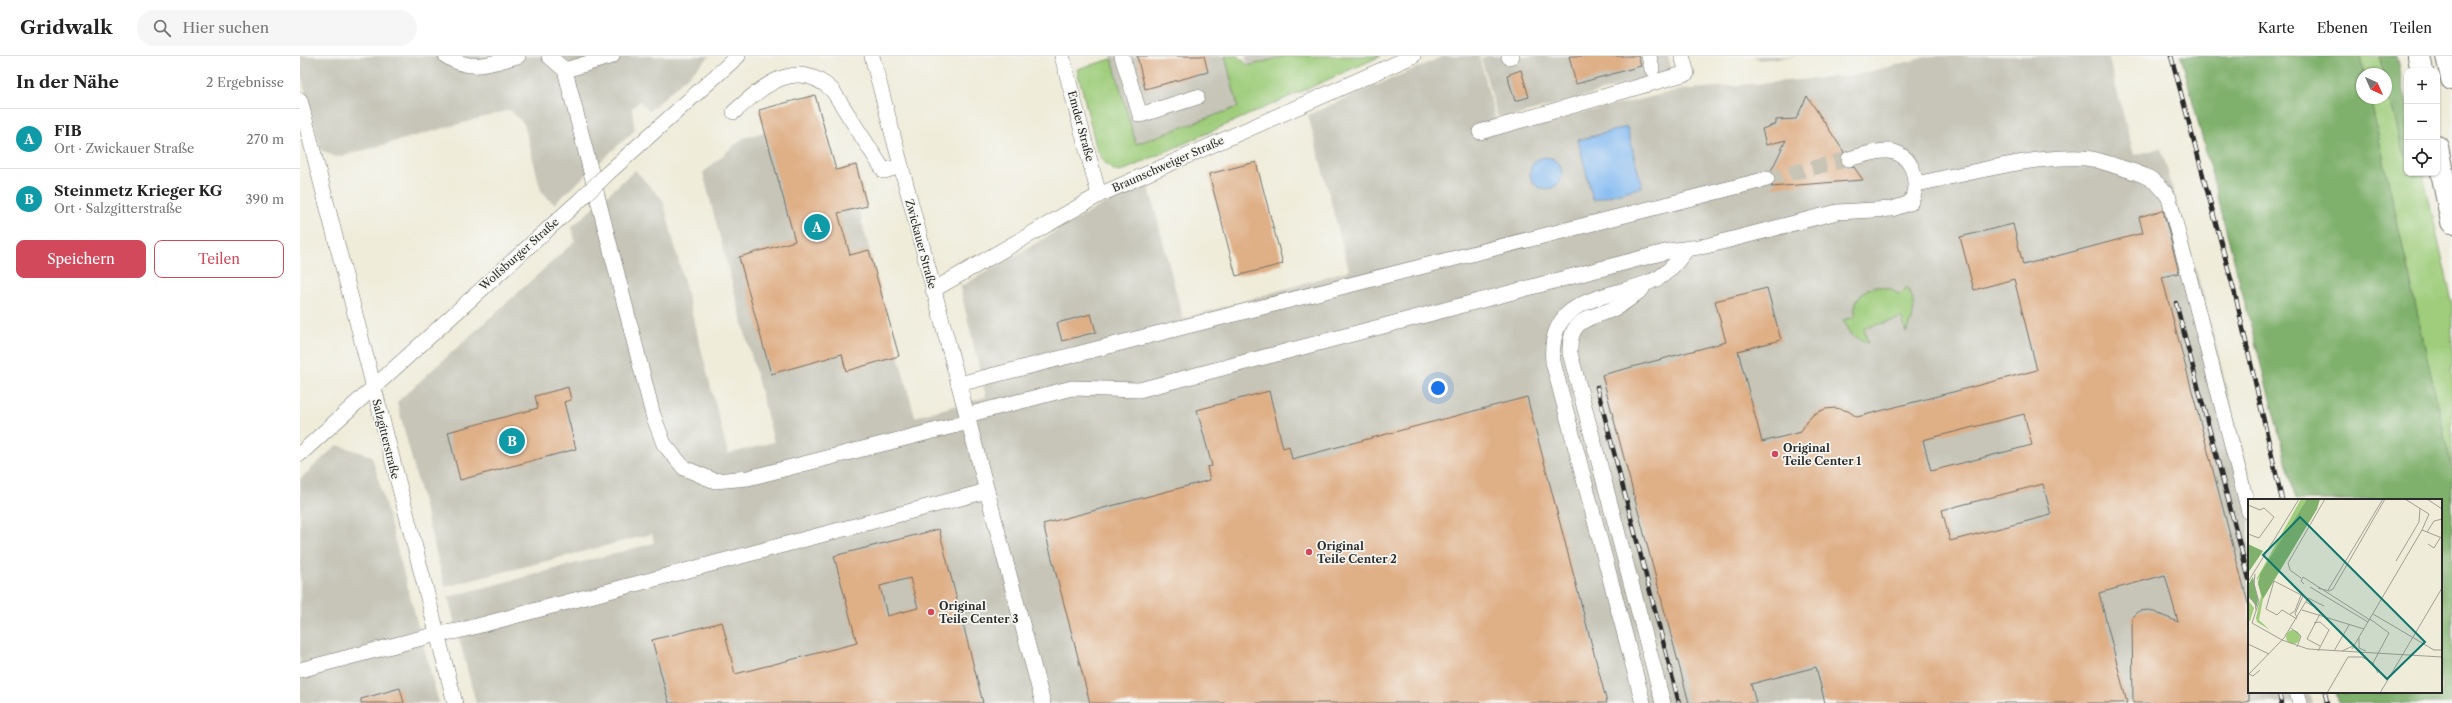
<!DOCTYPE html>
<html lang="de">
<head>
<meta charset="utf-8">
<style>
	:root { --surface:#fff; --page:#f6f6f6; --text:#222; --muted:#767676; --line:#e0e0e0; --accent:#d1495b }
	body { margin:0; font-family:"Libre Caslon Text",serif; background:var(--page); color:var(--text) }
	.controls { position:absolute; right:12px; top:12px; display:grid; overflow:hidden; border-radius:8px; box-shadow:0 1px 3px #0004 }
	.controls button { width:36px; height:36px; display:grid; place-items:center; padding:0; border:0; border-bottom:1px solid var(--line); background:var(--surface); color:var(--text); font:20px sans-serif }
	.compass { position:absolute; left:2056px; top:12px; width:36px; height:36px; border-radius:50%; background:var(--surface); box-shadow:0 1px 3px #0004; rotate:135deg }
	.you { position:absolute; left:1138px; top:332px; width:14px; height:14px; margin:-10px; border:3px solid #fff; border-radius:50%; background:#1a73e8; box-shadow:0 0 0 6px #1a73e833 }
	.badge { display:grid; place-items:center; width:26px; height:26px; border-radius:50%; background:var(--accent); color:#fff; font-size:13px; font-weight:700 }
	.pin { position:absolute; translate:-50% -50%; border:2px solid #fff; box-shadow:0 1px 4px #0006 }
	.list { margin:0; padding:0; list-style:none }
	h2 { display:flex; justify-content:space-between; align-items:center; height:52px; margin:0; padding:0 16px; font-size:17px }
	h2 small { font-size:13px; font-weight:400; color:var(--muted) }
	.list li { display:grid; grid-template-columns:26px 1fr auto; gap:12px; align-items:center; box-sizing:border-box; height:60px; padding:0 16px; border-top:1px solid var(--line) }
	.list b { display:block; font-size:15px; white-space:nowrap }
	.list p { margin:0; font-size:13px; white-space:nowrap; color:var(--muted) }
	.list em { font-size:13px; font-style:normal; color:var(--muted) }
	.actions { display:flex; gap:8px; padding:12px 16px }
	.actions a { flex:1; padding:9px 0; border:1px solid var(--accent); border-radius:8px; text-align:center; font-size:14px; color:var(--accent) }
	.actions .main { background:var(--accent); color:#fff }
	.icon { flex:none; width:22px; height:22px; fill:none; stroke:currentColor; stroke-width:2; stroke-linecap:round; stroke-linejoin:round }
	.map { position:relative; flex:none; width:2152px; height:647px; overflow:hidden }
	header { display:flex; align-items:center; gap:24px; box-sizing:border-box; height:56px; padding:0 20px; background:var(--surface); border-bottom:1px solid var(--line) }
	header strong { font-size:19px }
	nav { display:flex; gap:22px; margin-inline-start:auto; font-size:14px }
	.search { width:280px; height:36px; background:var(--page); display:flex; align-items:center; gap:10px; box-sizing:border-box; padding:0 14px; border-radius:22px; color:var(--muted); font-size:15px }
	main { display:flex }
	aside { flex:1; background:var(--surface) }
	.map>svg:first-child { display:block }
</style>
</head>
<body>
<header>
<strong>Gridwalk</strong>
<div class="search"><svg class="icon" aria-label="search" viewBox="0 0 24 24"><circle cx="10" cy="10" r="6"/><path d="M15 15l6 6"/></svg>Hier suchen</div>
<nav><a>Karte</a><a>Ebenen</a><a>Teilen</a></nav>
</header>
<main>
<aside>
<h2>In der Nähe<small>2 Ergebnisse</small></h2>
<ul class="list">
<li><span class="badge" style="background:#0f9aa8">A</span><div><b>FIB</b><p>Ort · Zwickauer Straße</p></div><em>270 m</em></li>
<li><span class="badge" style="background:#0f9aa8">B</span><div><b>Steinmetz Krieger KG</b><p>Ort · Salzgitterstraße</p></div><em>390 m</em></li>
</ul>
<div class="actions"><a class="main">Speichern</a><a>Teilen</a></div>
</aside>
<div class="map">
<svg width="2152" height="647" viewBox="0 0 2152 647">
	<rect width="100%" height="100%" fill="#f6f6f2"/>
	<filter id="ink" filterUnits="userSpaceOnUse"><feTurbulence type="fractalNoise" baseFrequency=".025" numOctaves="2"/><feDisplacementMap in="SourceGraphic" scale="8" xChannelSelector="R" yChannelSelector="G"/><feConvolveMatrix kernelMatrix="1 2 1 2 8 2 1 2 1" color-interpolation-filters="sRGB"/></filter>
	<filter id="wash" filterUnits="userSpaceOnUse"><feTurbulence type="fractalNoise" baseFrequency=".012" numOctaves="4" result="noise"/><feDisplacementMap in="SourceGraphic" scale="16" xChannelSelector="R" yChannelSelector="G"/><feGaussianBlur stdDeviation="0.9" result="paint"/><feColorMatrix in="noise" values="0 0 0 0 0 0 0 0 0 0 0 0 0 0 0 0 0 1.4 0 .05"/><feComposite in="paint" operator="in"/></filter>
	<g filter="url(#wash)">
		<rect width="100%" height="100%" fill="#efecda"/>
		<g fill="#c6c5b8">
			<polygon points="0,0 410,0 349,55 340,45 332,52 335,74 254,148 241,135 224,68 210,54 43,100 35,101 21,94 0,16"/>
			<polygon points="811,0 925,0 938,51 836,88"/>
			<polygon points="945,0 985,0 948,10"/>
			<polygon points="1144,0 1179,0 1199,76 1381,34 1557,19 1630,0 1808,0 1834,99 1861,92 1904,242 1955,444 1949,444 1949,636 2009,636 2012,647 176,647 148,541 354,487 352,478 145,531 97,346 275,185 272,171 335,114 363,144 428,398 474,386 403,117 443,82 465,76 459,54 515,39 536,114 556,109 567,150 558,152 615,361 686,341 660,231 847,123 883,263 1049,214 1008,59"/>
			<polygon points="1187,0 1368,0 1372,15 1205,63 1197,59 1181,2"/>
			<polygon points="1453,0 1497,0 1460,4"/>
			<polygon points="37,389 72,400 139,647 0,647 0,423"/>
		</g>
		<g fill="#9fcd7c" stroke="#657c54">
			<path d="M925,0H939L948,10L985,0H1081L820,116C808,114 803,104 797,94L777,13L812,3L836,88L938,51Z"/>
			<polygon points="2060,0 2079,0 2084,18 2064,18"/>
			<polygon points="2086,26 2104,100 2107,103 2107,117 2123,117 2152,245 2152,414 2070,42 2086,42"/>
			<path d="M1576,230L1591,233L1599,239L1607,231C1617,247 1615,260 1606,277L1602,262L1564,272L1568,287L1552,279L1543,264L1555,261C1554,245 1559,235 1576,230Z"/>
		</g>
		<g fill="#7fb06c" stroke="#556e4c">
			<polygon points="1881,0 2060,0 2064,18 2062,18 2062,42 2070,42 2152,414 2152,647 2039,647 2036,636 2141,636 2141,444 1996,444"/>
			<polygon points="2079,0 2096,0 2107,48 2107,103 2104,100 2086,26 2086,18 2084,18"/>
		</g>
		<g fill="#82b9f2" stroke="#56728e">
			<polygon points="1327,71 1342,131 1293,144 1278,84"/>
			<circle cx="1246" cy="117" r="16"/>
		</g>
		<g id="blocks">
			<g fill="#dfaf86" fill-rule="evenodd">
				<polygon points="837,0 904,0 908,16 845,33"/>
				<polygon points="1269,0 1338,0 1341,10 1276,28"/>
				<polygon points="1221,14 1229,41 1215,45 1207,19"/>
				<polygon points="515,39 536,114 556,109 567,150 538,157 550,199 569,194 599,300 546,315 542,298 471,318 439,201 495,185 459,54"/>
				<polygon points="1507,40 1544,96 1540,101 1543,109 1547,112 1554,111 1563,124 1471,131 1476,126 1476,121 1471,115 1486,84 1466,89 1462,73 1476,68 1476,64 1496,63"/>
				<polygon points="956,106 983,208 936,220 909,118"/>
				<path d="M1863,154L1879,217L1862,221L1949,551V645L1941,647H1833L1832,562L1839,555L1849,554L1878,566L1865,519L1799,537L1827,647H1525L1516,611L1451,628L1456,647H1389L1302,319L1426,286L1415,245L1467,232L1481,284L1438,295L1462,386L1501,376L1506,366L1514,358L1525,353L1536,352L1548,355L1557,361L1737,314L1714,223L1674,234L1660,181L1713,168L1723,209L1843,177L1839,161ZM1724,358L1732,389L1631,415L1623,384ZM1743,428L1751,459L1650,485L1642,454Z"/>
				<polygon points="791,258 796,276 762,285 757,267"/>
				<polygon points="268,331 271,344 264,346 276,393 160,424 148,376 238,352 235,340"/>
				<polygon points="969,335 983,392 989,390 992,403 1227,341 1307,647 790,647 743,468 910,424 907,411 912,410 897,354"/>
				<path d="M639,473L683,647H369L352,584L422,566L435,618L557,587L534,500ZM610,522L618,552L587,560L580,530Z"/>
				<polygon points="100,632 104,647 61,647 61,643"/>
			</g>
		</g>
	</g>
	<g filter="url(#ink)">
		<use href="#blocks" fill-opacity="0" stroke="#706f68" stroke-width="1"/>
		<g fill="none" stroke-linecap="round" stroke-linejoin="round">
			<polyline stroke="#c8c5b7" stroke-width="15" stroke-dasharray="15 8" stroke-linecap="butt" points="1467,123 1549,103"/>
			<defs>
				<g id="minor">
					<path d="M146,0C172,17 191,7 218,0"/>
					<polyline points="249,0 265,14 353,359 364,388 384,412 415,425 448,422 669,366"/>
					<polyline points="572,0 743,647"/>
					<polyline points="762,0 799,139"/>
					<polyline points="822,0 840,59 897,41"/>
					<polyline points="1349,0 1352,13"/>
					<polyline points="1209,1 1212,0"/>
					<polyline points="265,14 312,0"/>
					<polyline points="0,44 155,647"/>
					<path d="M434,56C464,29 497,0 533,35L584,115L601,110"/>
					<polyline points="1180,76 1387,17 1382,0"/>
					<polyline points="307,118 438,0"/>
					<path d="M1616,128C1668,118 1732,99 1784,102C1796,102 1811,109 1822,112C1843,118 1858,123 1869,142L1949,456"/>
					<path d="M1342,233C1333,240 1323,249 1313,253C1287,264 1269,262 1270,297L1363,647"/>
					<polyline points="633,234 799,139 1113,0"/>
					<polyline points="659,328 1467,123"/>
					<path d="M667,359L772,332L839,334L1369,195L1406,190L1537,156L1592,153L1610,147C1621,129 1614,97 1588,95C1576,94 1560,100 1549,103"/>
					<polyline points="0,398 281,143"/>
					<polyline points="0,614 137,578 158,575 687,435"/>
					<polyline points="1997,636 2000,647"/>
					<path d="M1343,647L1253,306C1247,239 1307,244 1352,225C1366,220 1378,205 1387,193"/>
				</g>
				<g id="highway">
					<polyline points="2119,0 2122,15"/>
					<polyline points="2147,0 2152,23"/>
					<polyline points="2137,91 2152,166"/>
				</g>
			</defs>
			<use href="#minor" stroke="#706f68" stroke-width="16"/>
			<use href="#highway" stroke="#706f68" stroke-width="24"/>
			<use href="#minor" stroke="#fff" stroke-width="15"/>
			<use href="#highway" stroke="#fff" stroke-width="22"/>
			<defs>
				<g id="rail">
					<polyline points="1871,0 1936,242 1982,444"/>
					<polyline points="1876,247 1949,523"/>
					<polyline points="1297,331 1379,647"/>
					<polyline points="1979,636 1981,647"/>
					<polyline points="2025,636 2027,647"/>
				</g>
			</defs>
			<use href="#rail" stroke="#2b2b2b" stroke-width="4.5"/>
			<use href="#rail" stroke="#f6f6f2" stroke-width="3" stroke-dasharray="9" stroke-linecap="butt"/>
			<defs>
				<polyline id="minor-bridge" points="281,143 307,118"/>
			</defs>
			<use href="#minor-bridge" stroke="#706f68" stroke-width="16" stroke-linecap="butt"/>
			<use href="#minor-bridge" stroke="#fff" stroke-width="15"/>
		</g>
	</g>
	<g fill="#d1495b" stroke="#f6f6f2" stroke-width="1.5">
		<circle cx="1475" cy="398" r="4"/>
		<circle cx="1009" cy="496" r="4"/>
		<circle cx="631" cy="556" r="4"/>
	</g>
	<g text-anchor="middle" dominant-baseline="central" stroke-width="3.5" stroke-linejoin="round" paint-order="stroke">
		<g font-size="11" fill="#2b2b2b" stroke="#f6f6f2">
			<text transform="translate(781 70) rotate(75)">Emder Straße</text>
			<text transform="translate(868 108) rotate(-24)">Braunschweiger Straße</text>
			<text transform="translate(621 188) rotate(75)">Zwickauer Straße</text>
			<text transform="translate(219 198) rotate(-42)">Wolfsburger Straße</text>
			<text transform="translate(86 383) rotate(76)">Salzgitterstraße</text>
		</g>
		<g font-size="11" font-weight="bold" fill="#2b2b2b" stroke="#f6f6f2" text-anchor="start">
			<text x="1483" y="392">Original<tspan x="1483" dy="13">Teile Center 1</tspan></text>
			<text x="1017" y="490">Original<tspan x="1017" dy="13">Teile Center 2</tspan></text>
			<text x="639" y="550">Original<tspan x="639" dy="13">Teile Center 3</tspan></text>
		</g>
	</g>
	<g transform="translate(1948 443)">
		<rect width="194" height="194" fill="#efecda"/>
		<path d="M53,0H59L10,80L15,100L11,121L22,131L9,123L8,119L13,97L9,79ZM0,101L6,109L2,122H0ZM38 138a7 7 0 1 1 14 0a7 7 0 1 1-14 0Z" fill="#9fcd7c"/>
		<path d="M59,0H72L69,10L15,100L10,85L12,75ZM0,45L15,52L0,74ZM5,78L10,100L9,108L0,97V86Z" fill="#7fb06c"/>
		<path fill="none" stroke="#a19f94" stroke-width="1" d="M157,0L181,15L174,31M179,0L194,10M0,6L12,11L16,9L26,18L11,39L0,35M179,33L186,22L194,20M180,45L186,49L192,39M148,62L171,23L172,9M53,79L42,71L40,64L77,0M0,83L51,0M56,85L53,82L55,78L122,121M62,88L120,123M70,89L81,92L85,90L137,0M80,91L135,0M0,98L7,103L8,111M58,103L70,110M54,111L116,130M42,115L47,112L53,96M72,115L59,140L72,147M125,115L186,151H194M49,120L34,111L29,116L18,110L26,82L55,97L47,115L49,118M122,120L141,134L125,164M4,124L34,141L60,150L194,158M4,124L11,103L6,85L7,75M66,124L72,123L81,131L70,152M43,129L53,137L49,148M111,139V149L118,152M0,145L21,155M104,150L174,31L194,39M86,152L101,126M94,152L107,146M1,175L5,177L12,171M0,176L36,139L60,99L76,107M79,194L100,158H114L125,164L130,174M132,194L194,89"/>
		<path fill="#0f766e" fill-opacity="0.15" stroke="#0f766e" stroke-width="2" d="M52,18L177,143L139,180L15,56Z"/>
		<rect width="194" height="194" fill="none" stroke="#2b2b2b" stroke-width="2"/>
	</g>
</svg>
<div class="controls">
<button>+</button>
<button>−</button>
<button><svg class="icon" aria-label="locate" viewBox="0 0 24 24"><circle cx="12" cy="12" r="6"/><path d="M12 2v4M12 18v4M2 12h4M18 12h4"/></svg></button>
</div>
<svg class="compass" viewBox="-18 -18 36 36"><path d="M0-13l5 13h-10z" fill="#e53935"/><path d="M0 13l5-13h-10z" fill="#767676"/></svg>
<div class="you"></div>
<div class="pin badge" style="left:517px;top:171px;background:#0f9aa8">A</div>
<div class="pin badge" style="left:212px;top:385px;background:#0f9aa8">B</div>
</div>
</main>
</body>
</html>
